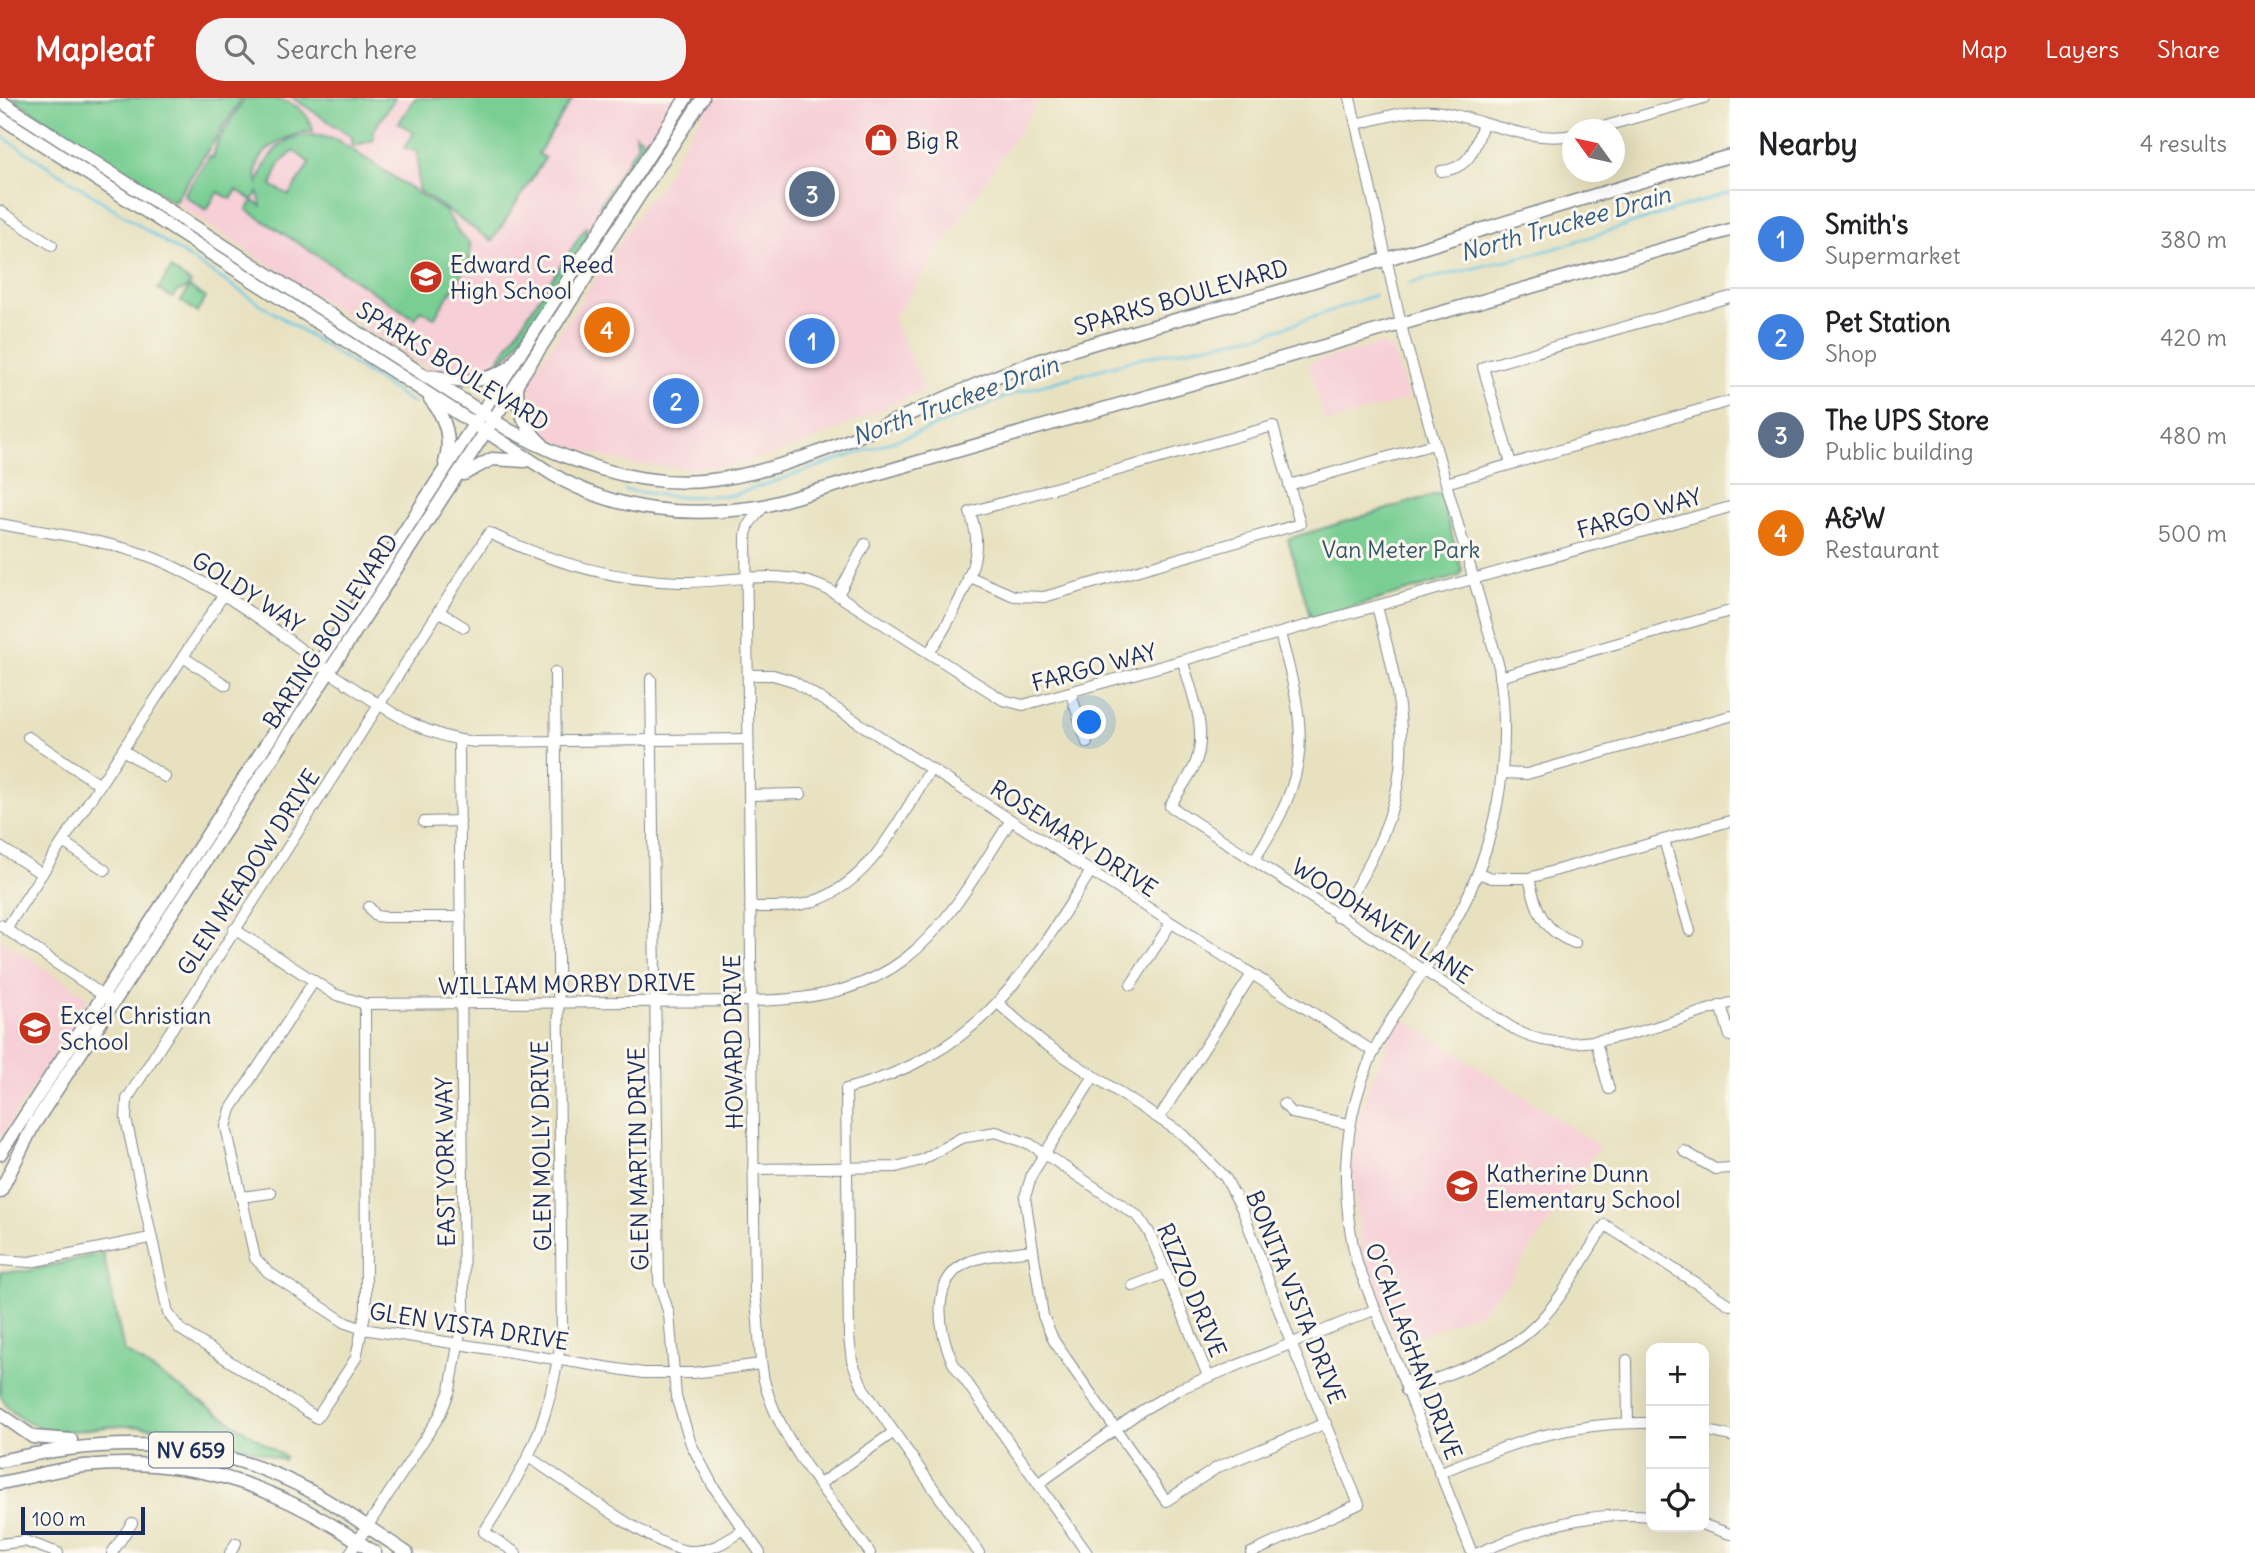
<!DOCTYPE html>
<html lang="en">
<head>
<meta charset="utf-8">
<style>
	:root { --surface:#fff; --page:#f2f2f2; --text:#202124; --muted:#757577; --line:#e0e0e0; --accent:#c8321e }
	body { margin:0; font-family:Delius,sans-serif; background:var(--page); color:var(--text) }
	.controls { position:absolute; right:21px; bottom:21px; display:grid; overflow:hidden; border-radius:14px; box-shadow:0 7px 28px #0002 }
	.controls button { width:63px; height:63px; display:grid; place-items:center; padding:0; border:0; border-bottom:2px solid var(--line); background:var(--surface); color:var(--text); font:35px sans-serif }
	.compass { position:absolute; left:1562px; top:21px; width:63px; height:63px; border-radius:50%; background:var(--surface); box-shadow:0 7px 28px #0002; rotate:303deg }
	.scale { position:absolute; left:21px; bottom:18px; width:124px; box-sizing:border-box; padding-left:7px; border:4px solid #1b2f5e; border-top:0; font-size:19px; line-height:24px; white-space:nowrap; color:#1b2f5e; -webkit-text-stroke:5px #fbf7ec; paint-order:stroke }
	.you { position:absolute; left:1090px; top:625px; width:24px; height:24px; margin:-18px; border:5px solid #fff; border-radius:50%; background:#1a73e8; box-shadow:0 0 0 10px #1a73e833 }
	.badge { display:grid; place-items:center; width:46px; height:46px; border-radius:50%; background:var(--accent); color:#fff; font-size:23px; font-weight:700 }
	.pin { position:absolute; translate:-50% -50%; border:4px solid #fff; box-shadow:0 2px 7px #0006 }
	.list { margin:0; padding:0; list-style:none }
	h2 { display:flex; justify-content:space-between; align-items:center; height:91px; margin:0; padding:0 28px; font-size:30px }
	h2 small { font-size:23px; font-weight:400; color:var(--muted) }
	.list li { display:grid; grid-template-columns:46px 1fr auto; gap:21px; align-items:center; box-sizing:border-box; height:98px; padding:0 28px; border-top:2px solid var(--line) }
	.list b { display:block; font-size:26px; white-space:nowrap }
	.list p { margin:0; font-size:23px; white-space:nowrap; color:var(--muted) }
	.list em { font-size:23px; font-style:normal; color:var(--muted) }
	.icon { flex:none; width:38px; height:38px; fill:none; stroke:currentColor; stroke-width:2; stroke-linecap:round; stroke-linejoin:round }
	.map { position:relative; flex:none; width:1730px; height:1455px; overflow:hidden }
	header { display:flex; align-items:center; gap:42px; box-sizing:border-box; height:98px; padding:0 35px; background:var(--accent); color:#fff }
	header strong { font-size:33px }
	nav { display:flex; gap:38px; margin-inline-start:auto; font-size:24px }
	.search { width:490px; height:63px; background:var(--page); display:flex; align-items:center; gap:18px; box-sizing:border-box; padding:0 24px; border-radius:28px; color:var(--muted); font-size:26px }
	main { display:flex }
	aside { flex:1; background:var(--surface) }
	.map>svg:first-child { display:block }
</style>
</head>
<body>
<header>
<strong>Mapleaf</strong>
<div class="search"><svg class="icon" aria-label="search" viewBox="0 0 24 24"><circle cx="10" cy="10" r="6"/><path d="M15 15l6 6"/></svg>Search here</div>
<nav><a>Map</a><a>Layers</a><a>Share</a></nav>
</header>
<main>
<div class="map">
<svg width="1730" height="1455" viewBox="0 0 1730 1455">
	<rect width="100%" height="100%" fill="#fbf7ec"/>
	<filter id="ink" filterUnits="userSpaceOnUse"><feTurbulence type="fractalNoise" baseFrequency=".0143" numOctaves="2"/><feDisplacementMap in="SourceGraphic" scale="14" xChannelSelector="R" yChannelSelector="G"/><feConvolveMatrix kernelMatrix="1 2 1 2 8 2 1 2 1" color-interpolation-filters="sRGB"/></filter>
	<filter id="wash" filterUnits="userSpaceOnUse"><feTurbulence type="fractalNoise" baseFrequency=".00686" numOctaves="4" result="noise"/><feDisplacementMap in="SourceGraphic" scale="28" xChannelSelector="R" yChannelSelector="G"/><feGaussianBlur stdDeviation="1.57" result="paint"/><feColorMatrix in="noise" values="0 0 0 0 0 0 0 0 0 0 0 0 0 0 0 0 0 1.4 0 .05"/><feComposite in="paint" operator="in"/></filter>
	<g filter="url(#wash)">
		<rect width="100%" height="100%" fill="#e7e1bf"/>
		<g fill="#f6cfd7">
			<polygon points="242,0 680,0 508,264 486,278 437,274 420,266 174,104"/>
			<polygon points="713,0 1041,0 893,221 925,292 800,348 739,366 692,371 630,366 562,346 542,333 530,310 529,287 534,275 645,105 660,90 680,50"/>
			<polygon points="1381,246 1392,252 1409,301 1325,325 1308,265"/>
			<polygon points="0,841 84,896 88,905 0,1040"/>
			<polygon points="1403,920 1599,1048 1511,1181 1481,1213 1397,1247 1363,1160 1352,1075 1359,1021 1366,995 1389,943"/>
		</g>
		<g fill="#78ce93" stroke="#4a7e78" stroke-width="2" fill-rule="evenodd">
			<polygon points="12,0 242,0 174,104"/>
			<path d="M245,0C275,0 305,0 313,33C287,36 248,53 258,86C270,45 293,28 337,42L445,113L462,139L470,145V164L434,220L421,212L415,221L247,112L253,103L261,108L258,94L252,102L237,92L231,101L218,94L206,112L184,97L210,58L213,60L217,44ZM294,53L310,65L289,97L271,87L280,65Z"/>
			<polygon points="293,0 395,0 373,33 374,42 353,48 352,39"/>
			<polygon points="415,0 573,0 538,56 545,60 492,143 418,92 418,54 404,50 414,35 399,25"/>
			<polygon points="635,36 643,41 645,50 603,111 599,108 638,46"/>
			<polygon points="586,129 588,139 511,254 493,270"/>
			<polygon points="171,171 191,185 186,191 177,193 172,200 158,191"/>
			<polygon points="190,189 206,200 197,214 181,203"/>
			<polygon points="1440,395 1462,473 1459,478 1311,521 1288,441"/>
			<path d="M103,1155L124,1253L285,1359L283,1362C230,1343 178,1328 121,1328C96,1328 70,1337 46,1331C26,1327 9,1314 0,1297V1174L27,1173Z"/>
		</g>
		<g fill="none" stroke-linecap="round" stroke-linejoin="round">
			<g stroke="#65c6e4" stroke-width="2.5">
				<polyline points="0,37 413,305"/>
				<polyline points="1408,186 1553,151 1730,94"/>
				<polyline points="625,392 675,399 734,397 923,333 1015,295 1137,261 1265,236 1375,197"/>
			</g>
		</g>
	</g>
	<g filter="url(#ink)">
		<g fill="none" stroke-linecap="round" stroke-linejoin="round">
			<defs>
				<g id="minor">
					<path d="M1350,0L1404,239L1499,569C1512,651 1500,733 1463,808C1441,852 1409,891 1384,934C1343,1006 1337,1086 1357,1165L1472,1455"/>
					<path d="M1356,26C1383,20 1413,9 1441,14C1485,22 1527,45 1573,37"/>
					<polyline points="1592,32 1704,0"/>
					<path d="M1441,73C1470,71 1476,49 1483,25"/>
					<polyline points="0,113 52,147"/>
					<polyline points="1511,366 1483,269 1730,199"/>
					<polyline points="1446,385 1730,303"/>
					<polyline points="1289,387 1434,346"/>
					<path d="M764,408L749,426L746,437L755,1197C760,1225 758,1254 764,1282C779,1344 834,1404 870,1455"/>
					<path d="M0,426C48,435 100,441 146,457C202,477 283,535 329,574C375,603 419,639 475,644L748,641"/>
					<polyline points="838,497 865,446"/>
					<polyline points="438,513 464,529"/>
					<path d="M929,555C947,528 976,478 976,446C977,435 973,424 970,414L1273,328L1300,426L1044,499L1014,498L968,478"/>
					<polyline points="183,559 226,587"/>
					<path d="M1183,564C1193,599 1210,636 1193,671C1186,684 1177,696 1170,708L1517,933C1577,965 1669,923 1730,905"/>
					<polyline points="748,577 773,577 793,583 1374,954"/>
					<polyline points="1500,579 1730,513"/>
					<polyline points="651,581 659,1184 669,1216 676,1299 691,1346 713,1388 760,1455"/>
					<polyline points="1071,596 1087,645"/>
					<polyline points="28,639 100,687"/>
					<polyline points="123,652 165,679"/>
					<polyline points="1502,675 1527,676 1730,618"/>
					<polyline points="749,697 801,696"/>
					<polyline points="424,724 460,723"/>
					<polyline points="1664,742 1690,833"/>
					<polyline points="63,744 105,772"/>
					<polyline points="0,749 42,776"/>
					<path d="M1254,762C1312,673 1308,636 1280,536"/>
					<polyline points="1478,775 1492,780 1529,780 1730,723"/>
					<path d="M1529,780C1536,811 1543,834 1575,845"/>
					<polyline points="369,809 376,818 384,819 461,819"/>
					<path d="M750,809C768,809 787,810 804,806C869,791 898,722 931,671"/>
					<path d="M1337,819C1415,702 1414,641 1377,509"/>
					<polyline points="0,827 107,900"/>
					<polyline points="6,831 222,499"/>
					<path d="M234,831L334,896L365,906L751,903C905,901 936,841 1011,722"/>
					<polyline points="314,883 231,1011 226,1029 255,1160 268,1174 346,1225 363,1231 643,1275 693,1275 761,1266"/>
					<polyline points="1131,887 1171,825"/>
					<path d="M365,906L366,1211L356,1260L317,1320L180,1231L168,1215L126,1021L127,1001L489,435C550,464 612,482 679,484C732,485 782,467 831,493L1003,602L1023,607L1730,409"/>
					<polyline points="999,906 1042,944 1184,1037 1225,1079 1243,1113 1291,1245 1359,1406 1251,1455"/>
					<polyline points="1721,907 1730,938"/>
					<polyline points="1596,944 1609,991"/>
					<polyline points="1094,978 1032,1076 1025,1099 1043,1218 1054,1243 1166,1403 1218,1369 1326,1325"/>
					<polyline points="1284,1006 1292,1015 1349,1026"/>
					<polyline points="1159,1020 1252,876"/>
					<polyline points="1684,1053 1715,1071 1730,1070"/>
					<polyline points="753,1071 896,1069 922,1062 961,1040 996,1034 1030,1046 1139,1119 1150,1136 1208,1278"/>
					<polyline points="241,1099 271,1095"/>
					<path d="M1031,1152C1012,1155 990,1156 971,1163C929,1179 938,1232 953,1265L1087,1455"/>
					<polyline points="0,1162 30,1164 150,1140"/>
					<polyline points="1133,1188 1166,1175"/>
					<polyline points="1627,1262 1628,1325"/>
					<path d="M1406,1293C1445,1276 1493,1263 1526,1236C1560,1208 1581,1163 1605,1127L1730,1207"/>
					<polyline points="1704,1332 1730,1338"/>
					<path d="M530,1360C563,1381 656,1451 689,1453C711,1454 727,1443 744,1432"/>
					<path d="M1439,1375C1512,1344 1571,1323 1651,1325"/>
					<polyline points="821,1385 894,1334"/>
					<polyline points="1038,1386 1141,1313 1179,1291 1374,1212"/>
					<polyline points="1704,1427 1730,1436"/>
					<polyline points="0,1446 25,1443 58,1455"/>
					<polyline points="112,1455 132,1425"/>
					<polyline points="230,1455 236,1445"/>
					<polyline points="350,1455 440,1317 450,1292 464,1212 459,643"/>
					<path d="M516,1455L484,1434C532,1360 549,1324 562,1236L555,574"/>
					<path d="M979,1455L863,1290L852,1263L849,1239L846,991C978,956 1022,882 1091,773"/>
					<path d="M1478,1455C1534,1431 1589,1412 1651,1418"/>
				</g>
				<g id="major">
					<path d="M0,3L509,332C570,365 642,391 712,382C824,368 936,296 1044,261C1130,232 1218,212 1304,186C1446,144 1587,97 1730,58"/>
					<path d="M0,19L552,376C618,415 690,420 764,408L1730,132"/>
					<path d="M432,278C460,284 483,286 509,270"/>
					<path d="M517,289C516,310 527,333 543,347"/>
					<path d="M430,301C446,320 452,341 445,365"/>
					<polyline points="464,376 492,361 525,363"/>
					<polyline points="0,1056 686,0"/>
					<polyline points="0,1094 33,1028 703,0"/>
					<polyline points="0,1316 33,1339 71,1342"/>
					<path d="M0,1363C112,1338 209,1338 312,1394C345,1412 376,1435 407,1455"/>
					<path d="M0,1385C28,1380 56,1371 84,1368C197,1357 284,1391 375,1455"/>
				</g>
			</defs>
			<use href="#minor" stroke="#81888e" stroke-width="12"/>
			<use href="#major" stroke="#81888e" stroke-width="15"/>
			<use href="#minor" stroke="#fff" stroke-width="10"/>
			<use href="#major" stroke="#fff" stroke-width="12"/>
		</g>
	</g>
	<defs>
		<symbol id="shop-disc" viewBox="-11 -11 22 22"><circle r="9.5" fill="#c8321e" stroke="#fbf7ec"/><path d="M-5-2.5h2.3a2.7 3.5 0 0 1 5.4 0H5L5.5 6h-11ZM-1.5-2.5h3a1.5 2.3 0 0 0-3 0Z" fill="#fff"/></symbol>
		<symbol id="school-disc" viewBox="-11 -11 22 22"><circle r="9.5" fill="#c8321e" stroke="#fbf7ec"/><path d="M0-5L7-2L0 1L-7-2ZM-4 1L0 2.5L4 1V4Q0 6-4 4Z" fill="#fff"/></symbol>
	</defs>
	<g fill-rule="evenodd">
		<use href="#shop-disc" x="862" y="23" width="38" height="38"/>
		<use href="#school-disc" x="407" y="160" width="38" height="38"/>
		<use href="#school-disc" x="16" y="911" width="38" height="38"/>
		<use href="#school-disc" x="1443" y="1069" width="38" height="38"/>
	</g>
	<g text-anchor="middle" dominant-baseline="central" stroke-width="6" stroke-linejoin="round" paint-order="stroke">
		<rect fill="#fbf7ec" stroke="#5e6b89" stroke-width="2" x="149" y="1334.5" width="84" height="35" rx="5"/>
		<g font-size="21" font-weight="bold" fill="#1b2f5e">
			<text x="191" y="1352">NV 659</text>
		</g>
		<g font-size="23" fill="#1b2f5e" stroke="#fbf7ec" text-anchor="start">
			<text x="906" y="42">Big R</text>
			<text x="450" y="166">Edward C. Reed<tspan x="450" dy="26">High School</tspan></text>
			<text x="60" y="917">Excel Christian<tspan x="60" dy="26">School</tspan></text>
			<text x="1486" y="1075">Katherine Dunn<tspan x="1486" dy="26">Elementary School</tspan></text>
		</g>
		<g font-size="23" fill="#1b2f5e" stroke="#fbf7ec">
			<text transform="translate(1181 199) rotate(-16)">SPARKS BOULEVARD</text>
			<text transform="translate(453 268) rotate(32)">SPARKS BOULEVARD</text>
			<text transform="translate(1639 415) rotate(-16)">FARGO WAY</text>
			<text transform="translate(248 494) rotate(33)">GOLDY WAY</text>
			<text transform="translate(330 533) rotate(-57)">BARING BOULEVARD</text>
			<text transform="translate(1094 569) rotate(-15)">FARGO WAY</text>
			<text transform="translate(1074 740) rotate(33)">ROSEMARY DRIVE</text>
			<text transform="translate(248 774) rotate(-57)">GLEN MEADOW DRIVE</text>
			<text transform="translate(1382 823) rotate(33)">WOODHAVEN LANE</text>
			<text transform="translate(567 886) rotate(-1)">WILLIAM MORBY DRIVE</text>
			<text transform="translate(733 944) rotate(-91)">HOWARD DRIVE</text>
			<text transform="translate(541 1048) rotate(-91)">GLEN MOLLY DRIVE</text>
			<text transform="translate(638 1061) rotate(-91)">GLEN MARTIN DRIVE</text>
			<text transform="translate(445 1064) rotate(-91)">EAST YORK WAY</text>
			<text transform="translate(1192 1192) rotate(67)">RIZZO DRIVE</text>
			<text transform="translate(1296 1199) rotate(68)">BONITA VISTA DRIVE</text>
			<text transform="translate(469 1228) rotate(9)">GLEN VISTA DRIVE</text>
			<text transform="translate(1414 1253) rotate(69)">O'CALLAGHAN DRIVE</text>
		</g>
		<g font-size="23" fill="#32576b" stroke="#fbf7ec">
			<text x="1401" y="451">Van Meter Park</text>
		</g>
		<g font-size="24" font-style="italic" fill="#315c86" stroke="#fbf7ec">
			<text transform="translate(1565 125) rotate(-16)">North Truckee Drain</text>
			<text transform="translate(955 302) rotate(-20)">North Truckee Drain</text>
		</g>
	</g>
</svg>
<div class="controls">
<button>+</button>
<button>−</button>
<button><svg class="icon" aria-label="locate" viewBox="0 0 24 24"><circle cx="12" cy="12" r="6"/><path d="M12 2v4M12 18v4M2 12h4M18 12h4"/></svg></button>
</div>
<svg class="compass" viewBox="-18 -18 36 36"><path d="M0-13l5 13h-10z" fill="#e53935"/><path d="M0 13l5-13h-10z" fill="#757577"/></svg>
<div class="scale">100 m</div>
<div class="you"></div>
<div class="pin badge" style="left:812px;top:243px;background:#3f7fe0">1</div>
<div class="pin badge" style="left:676px;top:303px;background:#3f7fe0">2</div>
<div class="pin badge" style="left:812px;top:96px;background:#5c6f8a">3</div>
<div class="pin badge" style="left:607px;top:232px;background:#e8710a">4</div>
</div>
<aside>
<h2>Nearby<small>4 results</small></h2>
<ul class="list">
<li><span class="badge" style="background:#3f7fe0">1</span><div><b>Smith's</b><p>Supermarket</p></div><em>380 m</em></li>
<li><span class="badge" style="background:#3f7fe0">2</span><div><b>Pet Station</b><p>Shop</p></div><em>420 m</em></li>
<li><span class="badge" style="background:#5c6f8a">3</span><div><b>The UPS Store</b><p>Public building</p></div><em>480 m</em></li>
<li><span class="badge" style="background:#e8710a">4</span><div><b>A&amp;W</b><p>Restaurant</p></div><em>500 m</em></li>
</ul>
</aside>
</main>
</body>
</html>
